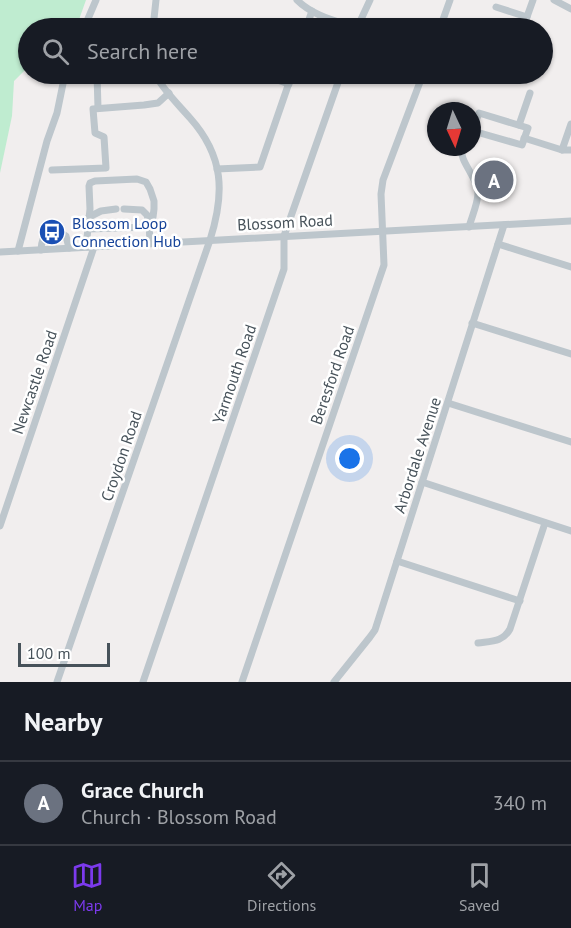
<!DOCTYPE html>
<html lang="en">
<head>
<meta charset="utf-8">
<style>
	:root { --surface:#171b24; --page:#20242c; --text:#f1f3f6; --muted:#9ea1a6; --line:#363941; --accent:#7c3aed }
	body { margin:0; font-family:"PT Sans",sans-serif; background:var(--page); color:var(--text) }
	.compass { position:absolute; left:427px; top:102px; width:54px; height:54px; border-radius:50%; background:var(--surface); box-shadow:0 2px 4px #0004; rotate:176deg }
	.scale { position:absolute; left:18px; bottom:15px; width:92px; box-sizing:border-box; padding-left:6px; border:3px solid #47525a; border-top:0; font-size:16px; line-height:21px; white-space:nowrap; color:#47525a; -webkit-text-stroke:4px #fff; paint-order:stroke }
	.you { position:absolute; left:350px; top:459px; width:21px; height:21px; margin:-15px; border:4px solid #fff; border-radius:50%; background:#1a73e8; box-shadow:0 0 0 9px #1a73e833 }
	.badge { display:grid; place-items:center; width:39px; height:39px; border-radius:50%; background:var(--accent); color:#fff; font-size:20px; font-weight:700 }
	.pin { position:absolute; translate:-50% -50%; border:3px solid #fff; box-shadow:0 2px 6px #0006 }
	.list { margin:0; padding:0; list-style:none }
	h2 { display:flex; justify-content:space-between; align-items:center; height:78px; margin:0; padding:0 24px; font-size:26px }
	h2 small { font-size:20px; font-weight:400; color:var(--muted) }
	.list li { display:grid; grid-template-columns:39px 1fr auto; gap:18px; align-items:center; box-sizing:border-box; height:84px; padding:0 24px; border-top:2px solid var(--line) }
	.list b { display:block; font-size:22px; white-space:nowrap }
	.list p { margin:0; font-size:20px; white-space:nowrap; color:var(--muted) }
	.list em { font-size:20px; font-style:normal; color:var(--muted) }
	.icon { flex:none; width:33px; height:33px; fill:none; stroke:currentColor; stroke-width:2; stroke-linecap:round; stroke-linejoin:round }
	.map { position:relative; flex:none; width:571px; height:682px; overflow:hidden }
	.search { position:absolute; background:var(--surface); box-shadow:0 2px 4px #0004; left:18px; right:18px; top:18px; height:66px; display:flex; align-items:center; gap:15px; box-sizing:border-box; padding:0 21px; border-radius:33px; color:var(--muted); font-size:22px }
	.sheet { height:162px; background:var(--surface) }
	nav { display:flex; justify-content:space-around; align-items:center; box-sizing:border-box; height:84px; border-top:2px solid var(--line); background:var(--surface); font-size:16px; color:var(--muted) }
	nav a { display:grid; justify-items:center; gap:3px }
	nav .on { color:var(--accent) }
	.map>svg:first-child { display:block }
</style>
</head>
<body>
<div class="map">
<svg width="571" height="682" viewBox="0 0 571 682">
	<rect width="100%" height="100%" fill="#f1eeee"/>
	<polygon fill="#bfecd0" points="0,0 86,0 76,28 28,28 28,67 14,81 12,116 0,173"/>
	<g fill="none" stroke-linecap="round" stroke-linejoin="round">
		<g stroke="#bdc6cc" stroke-width="7">
			<path d="M297,0C313,16 336,21 357,28"/>
			<polyline points="554,0 571,9"/>
			<polyline points="496,7 527,17"/>
			<polyline points="84,28 96,0"/>
			<polyline points="153,28 156,0"/>
			<polyline points="306,28 312,11"/>
			<polyline points="357,28 370,0"/>
			<polyline points="440,28 450,0"/>
			<polyline points="523,28 533,0"/>
			<polyline points="97,74 98,108"/>
			<polyline points="260,74 289,84"/>
			<polyline points="571,124 562,150 571,150"/>
			<polyline points="519,125 530,93"/>
			<polyline points="472,131 479,113 528,128 522,145 473,131"/>
			<polyline points="524,138 562,150"/>
			<path d="M461,147C460,163 477,176 478,193C478,203 472,216 469,227"/>
			<polyline points="217,169 260,167 292,74"/>
			<polyline points="52,170 106,168 104,137 95,133 93,109 144,105 158,103 169,93"/>
			<polyline points="124,209 142,210 147,215 149,222"/>
			<polyline points="89,217 101,211 116,209"/>
			<polyline points="88,229 149,227"/>
			<polyline points="498,244 571,267"/>
			<polyline points="88,247 87,238 90,209 89,186 90,183 95,181 137,179 146,182 150,189 154,201 154,209 153,217 149,222 150,243"/>
			<path d="M41,250C42,232 51,225 66,236L69,248"/>
			<polyline points="18,251 47,141 57,113 65,74"/>
			<polyline points="0,252 571,221"/>
			<polyline points="472,323 571,354"/>
			<polyline points="448,403 571,442"/>
			<polyline points="422,482 571,531"/>
			<polyline points="0,526 94,247"/>
			<polyline points="397,561 520,601"/>
			<path d="M478,643C492,641 503,642 510,629L545,523"/>
			<path d="M57,682L210,240C225,193 224,156 190,118C178,104 163,90 155,74"/>
			<polyline points="143,682 284,269 284,236 341,74"/>
			<polyline points="242,682 384,265 381,194 383,180 423,74"/>
			<polyline points="334,682 370,637 375,630 504,225"/>
		</g>
	</g>
	<defs>
		<symbol id="bus-disc" viewBox="-11 -11 22 22"><circle r="9.5" fill="#1a4fb4" stroke="#fff"/><path d="M-5-6H5V4H4V6H2V4H-2V6H-4V4H-5ZM-3.5-4V0h7V-4ZM-3.5 1.2v1.5H-2V1.2ZM2 1.2v1.5H3.5V1.2Z" fill="#fff"/></symbol>
	</defs>
	<g fill-rule="evenodd">
		<use href="#bus-disc" x="37" y="217" width="30" height="30"/>
	</g>
	<g text-anchor="middle" dominant-baseline="central" stroke-width="5" stroke-linejoin="round" paint-order="stroke">
		<g font-size="16" fill="#47525a" stroke="#fff">
			<text transform="translate(285 222) rotate(-3)">Blossom Road</text>
			<text transform="translate(234 374) rotate(-71)">Yarmouth Road</text>
			<text transform="translate(332 375) rotate(-71)">Beresford Road</text>
			<text transform="translate(34 382) rotate(-71)">Newcastle Road</text>
			<text transform="translate(417 455) rotate(-72)">Arbordale Avenue</text>
			<text transform="translate(121 456) rotate(-71)">Croydon Road</text>
		</g>
		<g font-size="16" fill="#164399" stroke="#fff" text-anchor="start">
			<text x="72" y="223">Blossom Loop<tspan x="72" dy="18">Connection Hub</tspan></text>
		</g>
	</g>
</svg>
<svg class="compass" viewBox="-18 -18 36 36"><path d="M0-13l5 13h-10z" fill="#e53935"/><path d="M0 13l5-13h-10z" fill="#9ea1a6"/></svg>
<div class="scale">100 m</div>
<div class="you"></div>
<div class="pin badge" style="left:494px;top:180px;background:#6b7280">A</div>
<div class="search"><svg class="icon" aria-label="search" viewBox="0 0 24 24"><circle cx="10" cy="10" r="6"/><path d="M15 15l6 6"/></svg>Search here</div>
</div>
<section class="sheet">
<h2>Nearby<small></small></h2>
<ul class="list">
<li><span class="badge" style="background:#6b7280">A</span><div><b>Grace Church</b><p>Church · Blossom Road</p></div><em>340 m</em></li>
</ul>
</section>
<nav>
<a class="on"><svg class="icon" aria-label="map" viewBox="0 0 24 24"><path d="M3 6l6-2 6 2 6-2v14l-6 2-6-2-6 2zM9 4v14M15 6v14"/></svg>Map</a>
<a><svg class="icon" aria-label="directions" viewBox="0 0 24 24"><path d="M12 3l9 9-9 9-9-9zM9 14v-3h6M13 9l2 2-2 2"/></svg>Directions</a>
<a><svg class="icon" aria-label="saved" viewBox="0 0 24 24"><path d="M7 4h10v16l-5-4-5 4z"/></svg>Saved</a>
</nav>
</body>
</html>
